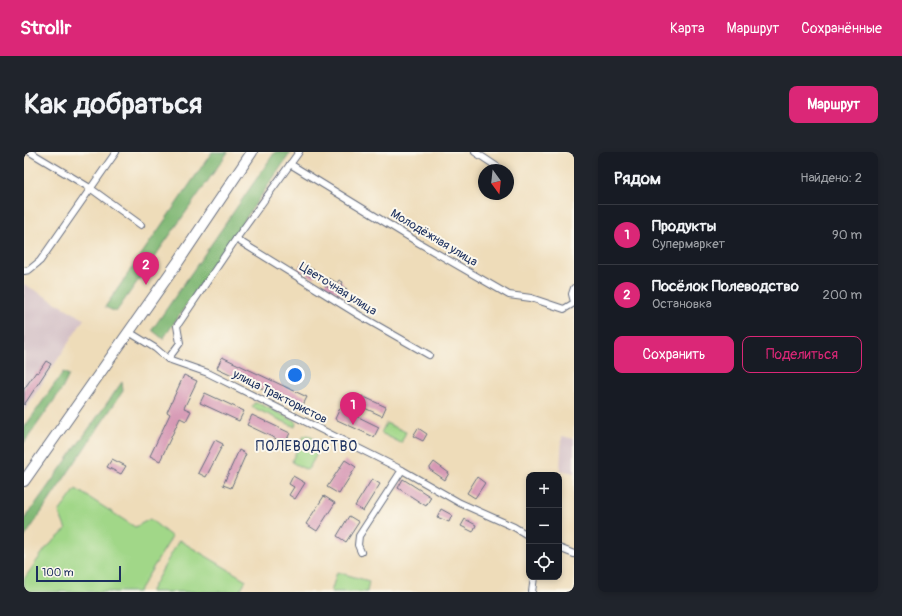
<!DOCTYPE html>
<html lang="ru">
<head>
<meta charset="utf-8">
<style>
	:root { --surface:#171b24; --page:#20242c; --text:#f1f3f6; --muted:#9ea1a6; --line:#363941; --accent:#db2777 }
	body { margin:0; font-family:Pangolin,sans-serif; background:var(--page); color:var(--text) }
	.controls { position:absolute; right:12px; bottom:12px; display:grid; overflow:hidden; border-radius:8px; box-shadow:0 2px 6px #0003 }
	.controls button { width:36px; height:36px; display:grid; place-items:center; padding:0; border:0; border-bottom:1px solid var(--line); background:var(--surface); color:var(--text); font:20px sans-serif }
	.compass { position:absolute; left:454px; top:12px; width:36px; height:36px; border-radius:50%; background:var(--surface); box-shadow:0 2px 6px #0003; rotate:165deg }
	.scale { position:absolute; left:12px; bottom:10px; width:85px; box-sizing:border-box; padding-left:4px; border:2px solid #1b2f5e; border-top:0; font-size:11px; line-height:14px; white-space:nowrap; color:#1b2f5e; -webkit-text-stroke:3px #fbf7ec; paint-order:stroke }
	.you { position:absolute; left:271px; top:223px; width:14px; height:14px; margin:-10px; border:3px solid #fff; border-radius:50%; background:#1a73e8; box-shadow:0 0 0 6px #1a73e833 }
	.badge { display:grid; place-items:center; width:26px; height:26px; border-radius:50%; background:var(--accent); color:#fff; font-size:13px; font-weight:700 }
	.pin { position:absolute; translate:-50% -33px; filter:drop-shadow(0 1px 2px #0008) }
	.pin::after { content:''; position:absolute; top:21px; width:14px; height:12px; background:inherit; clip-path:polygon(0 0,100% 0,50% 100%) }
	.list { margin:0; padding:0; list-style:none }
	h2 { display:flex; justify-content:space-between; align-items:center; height:52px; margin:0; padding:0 16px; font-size:17px }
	h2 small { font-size:13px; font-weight:400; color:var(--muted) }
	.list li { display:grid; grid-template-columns:26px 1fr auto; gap:12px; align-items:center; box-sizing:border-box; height:60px; padding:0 16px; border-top:1px solid var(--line) }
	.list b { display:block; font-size:15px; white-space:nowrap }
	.list p { margin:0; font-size:13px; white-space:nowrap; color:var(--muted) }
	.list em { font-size:13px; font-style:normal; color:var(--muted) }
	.actions { display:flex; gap:8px; padding:12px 16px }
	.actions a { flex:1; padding:9px 0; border:1px solid var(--accent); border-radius:8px; text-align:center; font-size:14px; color:var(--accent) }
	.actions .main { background:var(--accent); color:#fff }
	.icon { flex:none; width:22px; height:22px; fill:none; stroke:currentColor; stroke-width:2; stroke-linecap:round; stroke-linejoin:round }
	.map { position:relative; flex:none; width:550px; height:440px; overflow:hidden; border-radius:8px }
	header { display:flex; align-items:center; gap:24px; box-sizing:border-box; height:56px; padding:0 20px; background:var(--accent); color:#fff }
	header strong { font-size:19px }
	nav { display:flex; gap:22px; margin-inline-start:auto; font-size:14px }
	.intro { display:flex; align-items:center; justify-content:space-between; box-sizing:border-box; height:96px; padding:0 24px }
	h1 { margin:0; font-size:28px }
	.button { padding:10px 18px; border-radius:8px; background:var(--accent); color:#fff; font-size:14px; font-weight:700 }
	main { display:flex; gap:24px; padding:0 24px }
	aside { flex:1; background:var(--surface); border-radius:8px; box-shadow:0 2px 6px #0003 }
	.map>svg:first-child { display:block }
</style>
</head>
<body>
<header>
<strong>Strollr</strong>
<nav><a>Карта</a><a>Маршрут</a><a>Сохранённые</a></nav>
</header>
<div class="intro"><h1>Как добраться</h1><a class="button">Маршрут</a></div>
<main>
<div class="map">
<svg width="550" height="440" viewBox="0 0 550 440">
	<rect width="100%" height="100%" fill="#fbf7ec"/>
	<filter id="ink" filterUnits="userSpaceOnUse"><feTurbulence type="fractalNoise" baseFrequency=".025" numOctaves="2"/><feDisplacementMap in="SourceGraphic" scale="8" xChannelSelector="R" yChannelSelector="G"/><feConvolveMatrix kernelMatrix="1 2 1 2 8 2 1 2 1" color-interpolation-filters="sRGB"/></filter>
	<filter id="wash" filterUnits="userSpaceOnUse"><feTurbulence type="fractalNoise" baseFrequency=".012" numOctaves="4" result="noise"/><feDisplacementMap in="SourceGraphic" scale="16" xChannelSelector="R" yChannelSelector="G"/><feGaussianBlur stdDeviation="0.9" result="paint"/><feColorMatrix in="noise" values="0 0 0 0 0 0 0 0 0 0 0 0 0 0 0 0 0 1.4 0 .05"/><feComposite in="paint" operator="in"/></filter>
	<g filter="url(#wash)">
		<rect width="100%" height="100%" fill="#eedcb9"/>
		<g fill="#d2bec5">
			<polygon points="0,132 60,167 0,259"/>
			<polygon points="538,284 550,287 550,321 536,318"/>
		</g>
		<g fill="#a1d788" stroke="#5e8373">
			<polygon points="230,251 234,251 271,269 272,271 271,275 228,255"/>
			<polygon points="362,271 382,280 377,291 357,281"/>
			<polygon points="283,283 298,291 298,293 285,316 283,318 269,311 268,308 280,284"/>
			<polygon points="52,337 111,375 126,367 148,385 114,440 0,440 0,427 22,396 42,378 35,360"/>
			<polygon points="155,388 222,428 215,440 126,440"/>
			<polygon points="313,420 345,429 343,440 307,440"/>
		</g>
		<g fill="#80b874" stroke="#4e7469">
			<polygon points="188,0 204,0 92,160 81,155"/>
			<polygon points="251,0 267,0 139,187 128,178"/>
			<polygon points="39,220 45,223 38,237 0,291 0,276"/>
			<polygon points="98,230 99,239 0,386 0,368"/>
		</g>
		<g id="blocks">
			<g fill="#d697b4">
				<polygon points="278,111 293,120 290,126 274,117"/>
				<polygon points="305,126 313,131 315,128 319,130 317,134 323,137 319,144 300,133"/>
				<polygon points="198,205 283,245 278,255 193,216"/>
				<polygon points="22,209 27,212 0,253 0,237 12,220 14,221"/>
				<polygon points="160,223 173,229 160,256 167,259 162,269 156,266 136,309 126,304 146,262 143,260"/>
				<polygon points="181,241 220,259 215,269 176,251"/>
				<polygon points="338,244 362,255 358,264 334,253"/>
				<polygon points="316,256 355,275 350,285 311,267"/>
				<polygon points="228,263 266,281 261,291 223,273"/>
				<polygon points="394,276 403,282 399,289 389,284"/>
				<polygon points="191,288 199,292 182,325 174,321"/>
				<polygon points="215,298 222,302 207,336 199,333"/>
				<polygon points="88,307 102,314 97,322 83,315"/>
				<polygon points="321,308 332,315 315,342 303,335"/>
				<polygon points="410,310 425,321 421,328 405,317"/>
				<polygon points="269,324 281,331 271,347 265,343 270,335 265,332"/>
				<polygon points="453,325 461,331 451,346 443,341"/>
				<polygon points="348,327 356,332 339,359 331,354"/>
				<polygon points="379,327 407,345 402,354 374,336"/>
				<polygon points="300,344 311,351 293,379 282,372"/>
				<polygon points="417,357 428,363 425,370 413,365"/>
				<polygon points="325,364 335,370 322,390 313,384"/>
				<polygon points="441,367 452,373 449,380 437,374"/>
			</g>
		</g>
	</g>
	<g filter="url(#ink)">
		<use href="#blocks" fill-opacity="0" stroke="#656c7e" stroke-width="1"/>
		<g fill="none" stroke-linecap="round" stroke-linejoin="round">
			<defs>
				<g id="minor">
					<polyline points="6,0 66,36 117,73"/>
					<polyline points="451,0 475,16"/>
					<polyline points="266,12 395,91 485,143 507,146 540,157 550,151"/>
					<polyline points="212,87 335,163 405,203"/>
					<polyline points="0,119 5,118 16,109 92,0"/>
					<polyline points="550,136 548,142 550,150"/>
					<polyline points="105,180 131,196 144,207 184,221 378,318 436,351 490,375 505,384"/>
					<polyline points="144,207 156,191 153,174 212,87 275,0"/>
					<polyline points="535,396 550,402"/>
					<polyline points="337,400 334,393 335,384 378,318"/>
					<polyline points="508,440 510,425"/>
				</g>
				<polyline id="primary" points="0,329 154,110 228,0"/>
			</defs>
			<use href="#minor" stroke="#656c7e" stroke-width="8"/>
			<use href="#primary" stroke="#656c7e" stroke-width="12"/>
			<use href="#minor" stroke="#fff" stroke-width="6"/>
			<use href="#primary" stroke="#fff" stroke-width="10"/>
		</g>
	</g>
	<g text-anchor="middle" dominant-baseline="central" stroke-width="4" stroke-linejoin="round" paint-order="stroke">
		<g font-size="12" fill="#1b2f5e" stroke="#fbf7ec">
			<text transform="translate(410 86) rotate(31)">Молодёжная улица</text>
			<text transform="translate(314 137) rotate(32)">Цветочная улица</text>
			<text transform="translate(256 245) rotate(27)">улица Трактористов</text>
		</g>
		<g font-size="14" letter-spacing="1" fill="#1b2f5e" stroke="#fbf7ec">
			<text x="283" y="294">ПОЛЕВОДСТВО</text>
		</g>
	</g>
</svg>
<div class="controls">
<button>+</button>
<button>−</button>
<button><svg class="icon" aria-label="locate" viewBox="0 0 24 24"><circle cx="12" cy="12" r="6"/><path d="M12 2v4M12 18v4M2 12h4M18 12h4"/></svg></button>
</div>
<svg class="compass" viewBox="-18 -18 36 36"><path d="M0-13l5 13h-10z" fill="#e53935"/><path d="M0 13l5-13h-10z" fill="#9ea1a6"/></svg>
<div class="scale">100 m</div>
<div class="you"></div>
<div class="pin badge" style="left:329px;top:273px">1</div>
<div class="pin badge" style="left:122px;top:133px">2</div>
</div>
<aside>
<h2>Рядом<small>Найдено: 2</small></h2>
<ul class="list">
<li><span class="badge">1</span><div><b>Продукты</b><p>Супермаркет</p></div><em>90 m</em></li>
<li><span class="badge">2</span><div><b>Посёлок Полеводство</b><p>Остановка</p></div><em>200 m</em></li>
</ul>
<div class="actions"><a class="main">Сохранить</a><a>Поделиться</a></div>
</aside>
</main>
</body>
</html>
